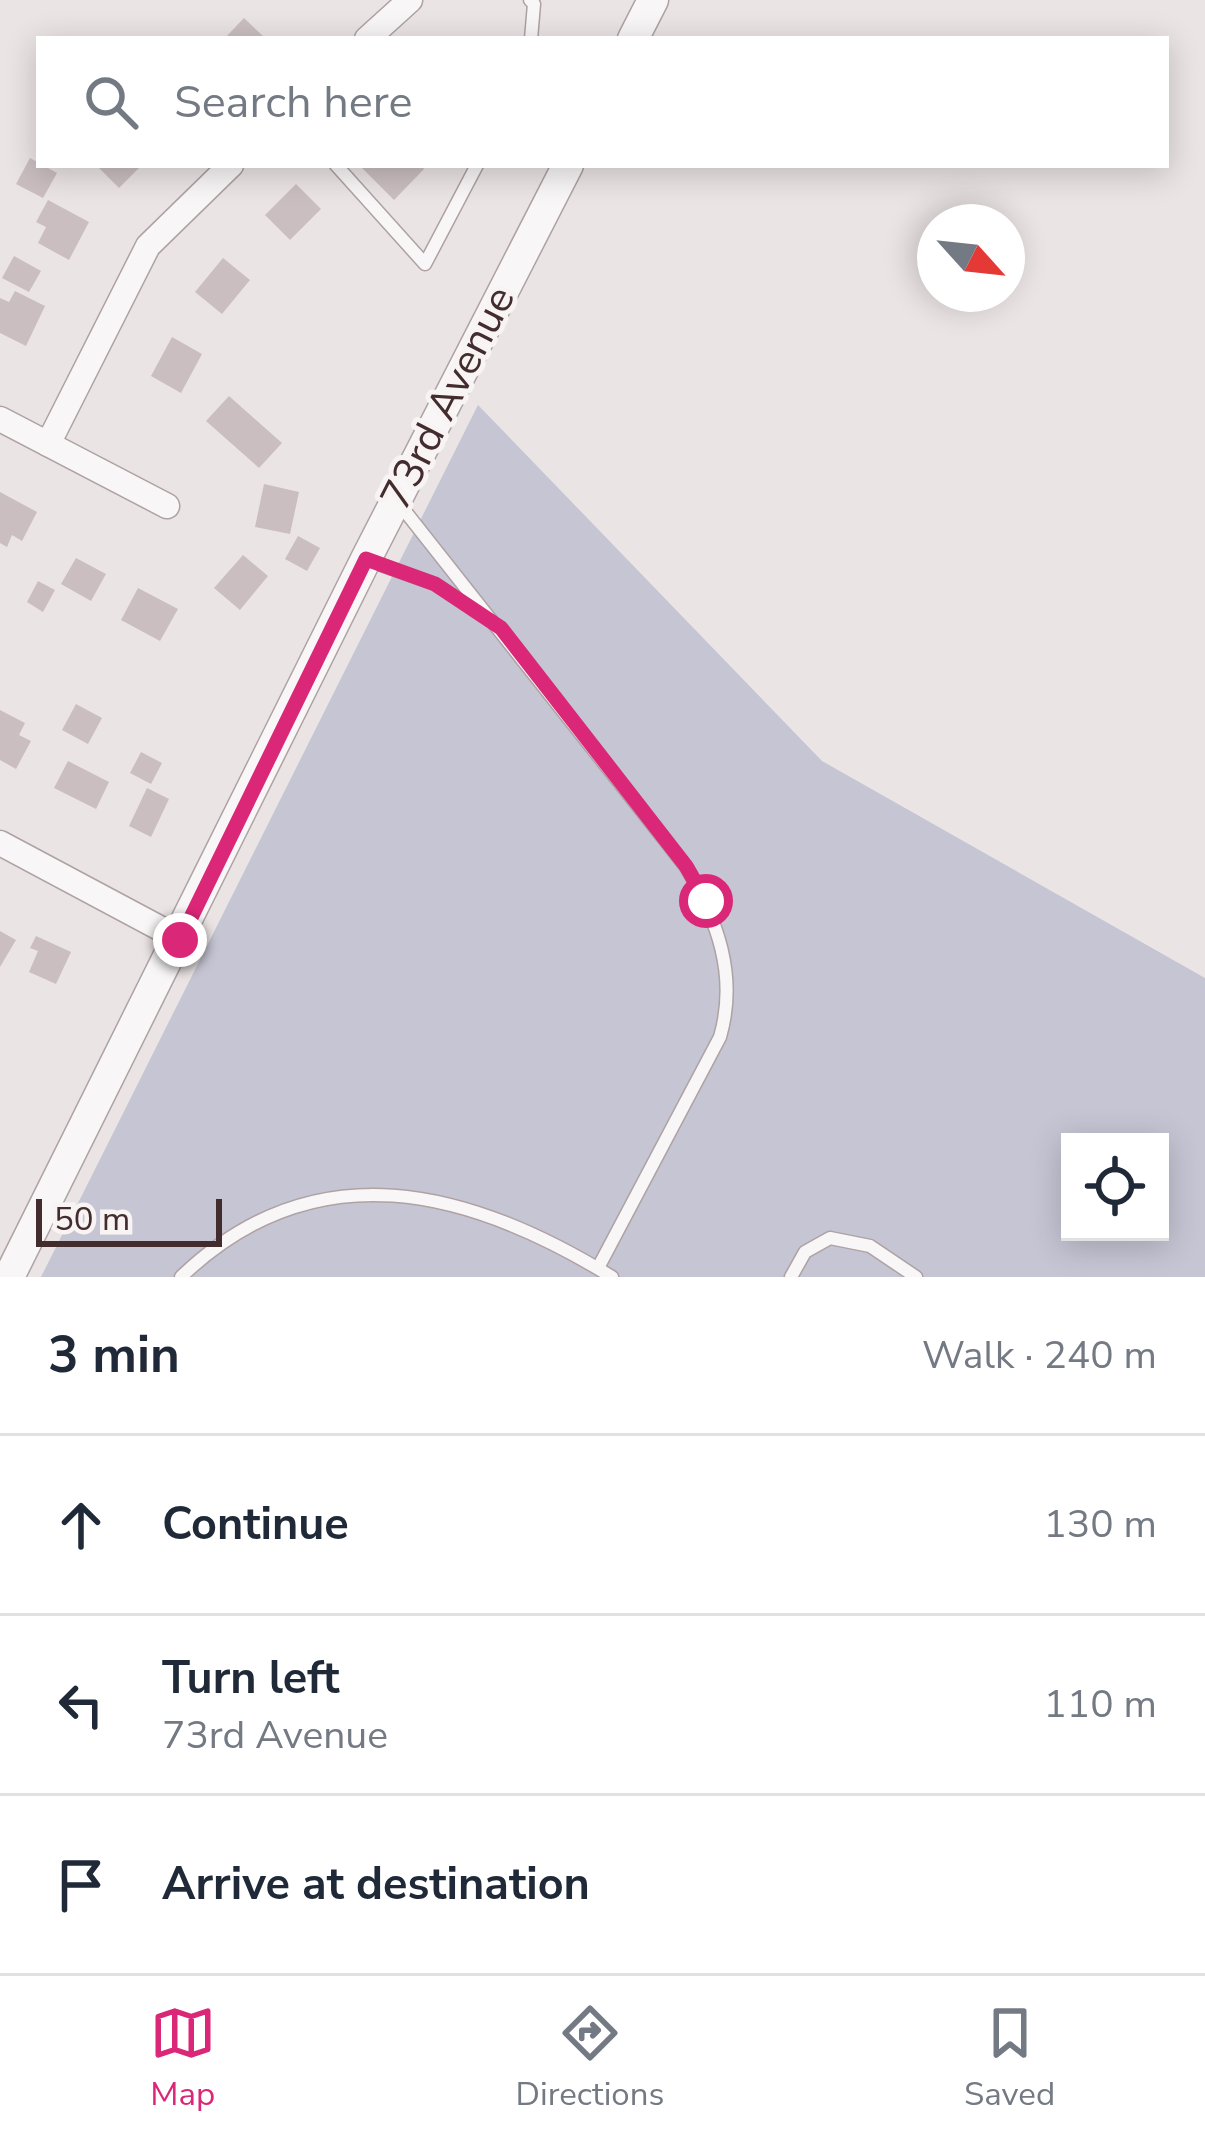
<!DOCTYPE html>
<html lang="en">
<head>
<meta charset="utf-8">
<style>
	:root { --surface:#fff; --page:#f6f6f7; --text:#1f2937; --muted:#747a83; --line:#e0e1e3; --accent:#db2777 }
	body { margin:0; font-family:"Nunito Sans",sans-serif; background:var(--page); color:var(--text) }
	.controls { position:absolute; right:36px; bottom:36px; display:grid; overflow:hidden; border-radius:0px; box-shadow:0 6px 30px #0003 }
	.controls button { width:108px; height:108px; display:grid; place-items:center; padding:0; border:0; border-bottom:3px solid var(--line); background:var(--surface); color:var(--text); font:60px sans-serif }
	.compass { position:absolute; left:917px; top:204px; width:108px; height:108px; border-radius:50%; background:var(--surface); box-shadow:0 6px 30px #0003; rotate:117deg }
	.scale { position:absolute; left:36px; bottom:30px; width:186px; box-sizing:border-box; padding-left:12px; border:6px solid #422c2e; border-top:0; font-size:33px; line-height:42px; white-space:nowrap; color:#422c2e; -webkit-text-stroke:9px #f8f4f4; paint-order:stroke }
	.stop { position:absolute; width:36px; height:36px; margin:-27px; border:9px solid #db2777; border-radius:50%; background:#fff }
	.stop.end { background:#db2777; border-color:#fff; box-shadow:0 3px 12px #0008 }
	.list { margin:0; padding:0; list-style:none }
	h2 { display:flex; justify-content:space-between; align-items:center; height:156px; margin:0; padding:0 48px; font-size:51px }
	h2 small { font-size:39px; font-weight:400; color:var(--muted) }
	.list li { display:grid; grid-template-columns:78px 1fr auto; gap:36px; align-items:center; box-sizing:border-box; height:180px; padding:0 48px; border-top:3px solid var(--line) }
	.list b { display:block; font-size:45px; white-space:nowrap }
	.list p { margin:0; font-size:39px; white-space:nowrap; color:var(--muted) }
	.list em { font-size:39px; font-style:normal; color:var(--muted) }
	.icon { flex:none; width:66px; height:66px; fill:none; stroke:currentColor; stroke-width:2; stroke-linecap:round; stroke-linejoin:round }
	.map { position:relative; flex:none; width:1205px; height:1277px; overflow:hidden }
	.search { position:absolute; background:var(--surface); box-shadow:0 6px 30px #0003; left:36px; right:36px; top:36px; height:132px; display:flex; align-items:center; gap:30px; box-sizing:border-box; padding:0 42px; border-radius:0px; color:var(--muted); font-size:45px }
	.sheet { height:696px; background:var(--surface) }
	nav { display:flex; justify-content:space-around; align-items:center; box-sizing:border-box; height:168px; border-top:3px solid var(--line); background:var(--surface); font-size:33px; color:var(--muted) }
	nav a { display:grid; justify-items:center; gap:6px }
	nav .on { color:var(--accent) }
	.map>svg:first-child { display:block }
</style>
</head>
<body>
<div class="map">
<svg width="1205" height="1277" viewBox="0 0 1205 1277">
	<rect width="100%" height="100%" fill="#ebe4e5"/>
	<path fill="#c6c5d4" fill-rule="evenodd" d="M478,405L822,761L1205,978V1277H41ZM1070,1142H1160V1232H1070Z"/>
	<g fill="#cabec0">
		<polygon points="244,18 266,39 224,39"/>
		<polygon points="30,158 57,173 43,198 16,184"/>
		<polygon points="96,165 142,165 119,188"/>
		<polygon points="359,165 420,165 424,169 394,200"/>
		<polygon points="296,184 321,209 290,240 265,215"/>
		<polygon points="48,200 89,222 69,260 38,243 46,227 36,222"/>
		<polygon points="14,256 41,271 29,292 2,278"/>
		<polygon points="223,258 250,280 222,314 195,292"/>
		<polygon points="15,291 45,306 26,346 0,333 0,298 9,302"/>
		<polygon points="172,337 202,354 181,393 151,376"/>
		<polygon points="229,396 282,443 259,468 206,421"/>
		<polygon points="264,484 299,492 290,534 255,527"/>
		<polygon points="0,492 37,512 22,541 12,535 7,547 0,543"/>
		<polygon points="298,536 320,548 307,571 285,559"/>
		<polygon points="243,555 268,576 240,610 214,588"/>
		<polygon points="76,558 106,574 91,601 61,584"/>
		<polygon points="38,581 55,590 43,612 27,602"/>
		<polygon points="138,588 178,609 160,641 121,620"/>
		<polygon points="76,704 102,718 88,744 62,730"/>
		<polygon points="0,710 25,723 19,735 31,741 16,769 0,760"/>
		<polygon points="141,752 162,763 151,784 130,773"/>
		<polygon points="68,761 109,782 96,809 54,788"/>
		<polygon points="147,788 169,799 151,837 129,826"/>
		<polygon points="0,931 16,940 0,967"/>
		<polygon points="36,936 71,952 56,984 29,972 38,951 30,948"/>
	</g>
	<g fill="none" stroke-linecap="round" stroke-linejoin="round">
		<defs>
			<g id="service">
				<polyline points="530,0 534,4 531,39"/>
				<polyline points="336,165 425,264 477,165"/>
				<path d="M397,501L686,867C717,920 738,975 720,1037L598,1268"/>
				<polyline points="367,560 435,584 483,615"/>
				<path d="M181,1277C315,1148 469,1189 612,1277"/>
				<polyline points="791,1277 805,1252 830,1238 870,1246 916,1277"/>
			</g>
			<g id="minor">
				<polyline points="367,39 410,0"/>
				<polyline points="0,419 167,506"/>
				<polyline points="48,444 148,246 231,165"/>
				<polyline points="0,843 180,939"/>
			</g>
			<g id="tertiary">
				<polyline points="633,39 653,0"/>
				<polyline points="9,1277 366,559 568,165"/>
			</g>
		</defs>
		<use href="#service" stroke="#aea2a3" stroke-width="15"/>
		<use href="#minor" stroke="#aea2a3" stroke-width="27"/>
		<use href="#tertiary" stroke="#aea2a3" stroke-width="33"/>
		<use href="#service" stroke="#f9f6f7" stroke-width="12"/>
		<use href="#minor" stroke="#f9f6f7" stroke-width="24"/>
		<use href="#tertiary" stroke="#f9f6f7" stroke-width="30"/>
	</g>
	<g fill="none" stroke-linecap="round" stroke-linejoin="round">
		<polyline stroke="#db2777" stroke-width="15" points="180,940 366,559 435,584 501,628 686,866 706,901"/>
	</g>
	<g text-anchor="middle" dominant-baseline="central" stroke-width="10" stroke-linejoin="round" paint-order="stroke">
		<g font-size="42" fill="#422c2e" stroke="#f8f4f4">
			<text transform="translate(448 398) rotate(-63)">73rd Avenue</text>
		</g>
	</g>
</svg>
<div class="controls">
<button><svg class="icon" aria-label="locate" viewBox="0 0 24 24"><circle cx="12" cy="12" r="6"/><path d="M12 2v4M12 18v4M2 12h4M18 12h4"/></svg></button>
</div>
<svg class="compass" viewBox="-18 -18 36 36"><path d="M0-13l5 13h-10z" fill="#e53935"/><path d="M0 13l5-13h-10z" fill="#747a83"/></svg>
<div class="scale">50 m</div>
<div class="stop" style="left:706px;top:901px"></div>
<div class="stop end" style="left:180px;top:940px"></div>
<div class="search"><svg class="icon" aria-label="search" viewBox="0 0 24 24"><circle cx="10" cy="10" r="6"/><path d="M15 15l6 6"/></svg>Search here</div>
</div>
<section class="sheet">
<h2>3 min<small>Walk · 240 m</small></h2>
<ul class="list">
<li><svg class="icon" aria-label="ahead" viewBox="0 0 24 24"><path d="M12 20V5M6 11l6-6 6 6"/></svg><div><b>Continue</b></div><em>130 m</em></li>
<li><svg class="icon" aria-label="left" viewBox="0 0 24 24"><path d="M17 20v-9H6M10 6l-5 5 5 5"/></svg><div><b>Turn left</b><p>73rd Avenue</p></div><em>110 m</em></li>
<li><svg class="icon" aria-label="arrive" viewBox="0 0 24 24"><path d="M6 21V4h12l-3 4 3 4H6"/></svg><div><b>Arrive at destination</b></div></li>
</ul>
</section>
<nav>
<a class="on"><svg class="icon" aria-label="map" viewBox="0 0 24 24"><path d="M3 6l6-2 6 2 6-2v14l-6 2-6-2-6 2zM9 4v14M15 6v14"/></svg>Map</a>
<a><svg class="icon" aria-label="directions" viewBox="0 0 24 24"><path d="M12 3l9 9-9 9-9-9zM9 14v-3h6M13 9l2 2-2 2"/></svg>Directions</a>
<a><svg class="icon" aria-label="saved" viewBox="0 0 24 24"><path d="M7 4h10v16l-5-4-5 4z"/></svg>Saved</a>
</nav>
</body>
</html>
